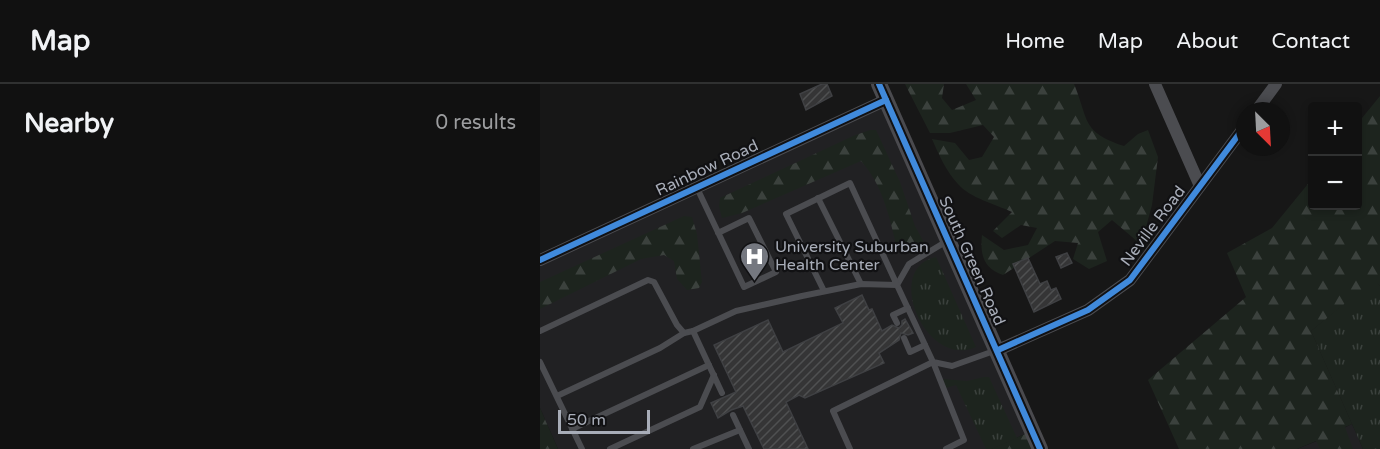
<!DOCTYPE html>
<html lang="en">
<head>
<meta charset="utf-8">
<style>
	:root { --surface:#111; --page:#1e1f1f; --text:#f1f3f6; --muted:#9c9d9f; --line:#303131 }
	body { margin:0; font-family:"Varela Round",sans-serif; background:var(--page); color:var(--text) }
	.controls { position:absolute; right:18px; top:18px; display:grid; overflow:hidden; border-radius:6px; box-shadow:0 3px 9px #0003 }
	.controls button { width:54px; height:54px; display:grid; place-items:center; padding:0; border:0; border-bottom:2px solid var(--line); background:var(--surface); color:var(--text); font:30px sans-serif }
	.compass { position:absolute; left:696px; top:18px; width:54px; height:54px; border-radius:50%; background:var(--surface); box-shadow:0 3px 9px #0003; rotate:156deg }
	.scale { position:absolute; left:18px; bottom:15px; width:92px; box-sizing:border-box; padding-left:6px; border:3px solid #a8adb8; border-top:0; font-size:16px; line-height:21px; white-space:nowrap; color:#a8adb8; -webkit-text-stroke:4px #111113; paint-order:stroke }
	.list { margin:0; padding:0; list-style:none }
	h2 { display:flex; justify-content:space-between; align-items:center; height:78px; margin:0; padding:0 24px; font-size:26px }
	h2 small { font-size:20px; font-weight:400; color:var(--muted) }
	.map { position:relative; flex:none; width:840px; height:365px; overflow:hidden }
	header { display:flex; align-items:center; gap:36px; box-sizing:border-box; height:84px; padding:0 30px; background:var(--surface); border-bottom:2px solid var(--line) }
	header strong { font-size:28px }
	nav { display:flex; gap:33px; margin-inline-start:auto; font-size:21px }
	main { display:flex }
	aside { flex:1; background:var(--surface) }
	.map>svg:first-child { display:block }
</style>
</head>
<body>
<header>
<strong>Map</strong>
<nav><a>Home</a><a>Map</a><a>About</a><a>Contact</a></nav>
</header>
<main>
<aside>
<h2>Nearby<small>0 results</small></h2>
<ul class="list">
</ul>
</aside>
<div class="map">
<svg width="840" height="365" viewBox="0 0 840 365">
	<defs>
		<pattern id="grass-tufts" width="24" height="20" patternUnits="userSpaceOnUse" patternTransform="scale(1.5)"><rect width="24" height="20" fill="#1d241e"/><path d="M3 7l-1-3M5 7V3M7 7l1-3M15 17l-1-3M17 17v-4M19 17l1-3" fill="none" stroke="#3b413d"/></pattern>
		<pattern id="forest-firs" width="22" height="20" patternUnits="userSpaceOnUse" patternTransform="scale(1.5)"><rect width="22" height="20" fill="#1d241e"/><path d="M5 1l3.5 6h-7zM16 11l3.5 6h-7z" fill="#3b413d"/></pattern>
		<pattern id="building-hatch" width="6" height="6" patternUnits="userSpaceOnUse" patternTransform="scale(1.5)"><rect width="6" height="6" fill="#353536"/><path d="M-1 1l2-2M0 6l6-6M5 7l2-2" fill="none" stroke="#4f5051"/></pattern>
	</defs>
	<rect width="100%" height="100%" fill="#171717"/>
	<g fill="#212123">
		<polygon points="346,16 492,347 451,365 18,365 0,324 0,176"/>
		<polygon points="812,340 823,365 757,365 777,357"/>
	</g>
	<g fill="url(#grass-tufts)">
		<path d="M396,173L436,263C386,286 342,184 396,173Z"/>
		<polygon points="834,195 840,202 840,365 823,365 771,247"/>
		<polygon points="444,293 449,293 477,354 451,365 446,365 416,301 406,304 403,295 427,297"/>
	</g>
	<g fill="url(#forest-firs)">
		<path d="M365,0H404L402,14L412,26L436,16L426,0H534C549,36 541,48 584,62L598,50L608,46L618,73L612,121L606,143L598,158L572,136L558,148L567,177L549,185L533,175L538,159L515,157L463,191C443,184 440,170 442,151L464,166L488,161L497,144L481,141L462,154L453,147L472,128C455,120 430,114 418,100C406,87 399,71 392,55L415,59L429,76L442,73L454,53L443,41L410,49H390Z"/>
		<polygon points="840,12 840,202 834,196 771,247 812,340 805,343 813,365 780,365 776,357 757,365 639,365 608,296 706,213 687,169 732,144 772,95 772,122 818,122 818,39"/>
		<path d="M330,46H336L360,98L375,142L387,164L383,167L371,170L356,160C349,131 342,100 321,77L202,129L182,134L179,122L180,114L313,52Z"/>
		<polygon points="144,132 152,133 157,150 162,198 159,204 147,206 137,195 134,177 124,171 101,175 0,225 0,198"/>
		<polygon points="0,324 18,365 0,365"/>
		<polygon points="492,347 500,365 451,365"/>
	</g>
	<g fill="url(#building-hatch)" stroke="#3f4043" stroke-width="1.5">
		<polygon points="282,0 287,0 292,12 266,26 260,10"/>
		<polygon points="527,169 532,179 521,184 516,173"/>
		<polygon points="488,174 500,200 507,197 511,206 516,204 521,215 494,228 473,180"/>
		<polygon points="322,211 329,226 332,225 342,247 352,241 359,244 362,241 362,237 365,235 373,249 368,251 361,249 359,256 339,269 344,279 265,314 259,311 246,318 268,365 224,365 203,322 191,326 178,334 171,319 196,308 174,261 228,236 243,268 303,239 295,224"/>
	</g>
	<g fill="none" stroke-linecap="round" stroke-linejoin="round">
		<g stroke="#4b4c50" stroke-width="6">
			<polyline points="157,104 204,203 236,188 209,134 178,149"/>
			<polyline points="278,114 321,200"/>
			<polyline points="407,157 369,180 357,201 393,278 412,282 454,267"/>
			<polyline points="357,239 353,231 368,224"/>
			<polyline points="0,247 108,196 114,198 137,241 144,249 153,247"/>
			<polyline points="364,254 370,268 385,261"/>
			<polyline points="0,278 42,365"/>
			<polyline points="182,309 153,247 196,227 262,212 321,200 357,201 310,99 246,130 284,207"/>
			<polyline points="17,312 120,264 144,249"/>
			<polyline points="193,331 209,365"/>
			<polyline points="32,345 169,281"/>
			<polyline points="70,365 160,323 174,291"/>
			<polyline points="153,365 200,346"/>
			<polyline points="310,365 293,327 393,278 424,356 406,365"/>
		</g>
		<g stroke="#4b4c50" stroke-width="12">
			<polyline points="615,0 660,102"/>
			<polyline points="716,27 736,0"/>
			<polyline points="0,176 346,16"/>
			<polyline points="458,266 548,226 590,196 705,42"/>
		</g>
		<polyline stroke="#4a4a4e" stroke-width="16" points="339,0 500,365"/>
		<defs>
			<g id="cycleway">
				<polyline points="339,0 500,365"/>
				<polyline points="0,176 346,16"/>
				<polyline points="458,266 548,226 590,196 705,42"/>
			</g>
		</defs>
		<use href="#cycleway" stroke="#111113" stroke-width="10"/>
		<use href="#cycleway" stroke="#408adc" stroke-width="6"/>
	</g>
	<defs>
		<symbol id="hospital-pin" viewBox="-11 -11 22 30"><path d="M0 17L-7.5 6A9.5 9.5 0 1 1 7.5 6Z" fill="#757880" stroke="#111113"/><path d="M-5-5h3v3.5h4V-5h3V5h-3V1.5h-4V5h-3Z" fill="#fff"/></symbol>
	</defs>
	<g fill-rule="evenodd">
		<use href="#hospital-pin" x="198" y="156" width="33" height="45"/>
	</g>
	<g text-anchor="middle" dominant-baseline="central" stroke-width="4.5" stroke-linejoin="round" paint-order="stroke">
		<g font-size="16" fill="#a8adb8" stroke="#111113">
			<text transform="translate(167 84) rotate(-25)">Rainbow Road</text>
			<text transform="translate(613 142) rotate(-53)">Neville Road</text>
			<text transform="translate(432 177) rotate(66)">South Green Road</text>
		</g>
		<g font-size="16" fill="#a8adb8" stroke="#111113" text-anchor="start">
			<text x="235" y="163">University Suburban<tspan x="235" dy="18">Health Center</tspan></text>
		</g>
	</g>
</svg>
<div class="controls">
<button>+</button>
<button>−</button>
</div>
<svg class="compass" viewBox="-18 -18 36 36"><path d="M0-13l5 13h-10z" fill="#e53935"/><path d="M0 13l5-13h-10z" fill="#9c9d9f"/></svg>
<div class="scale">50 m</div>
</div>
</main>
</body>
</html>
